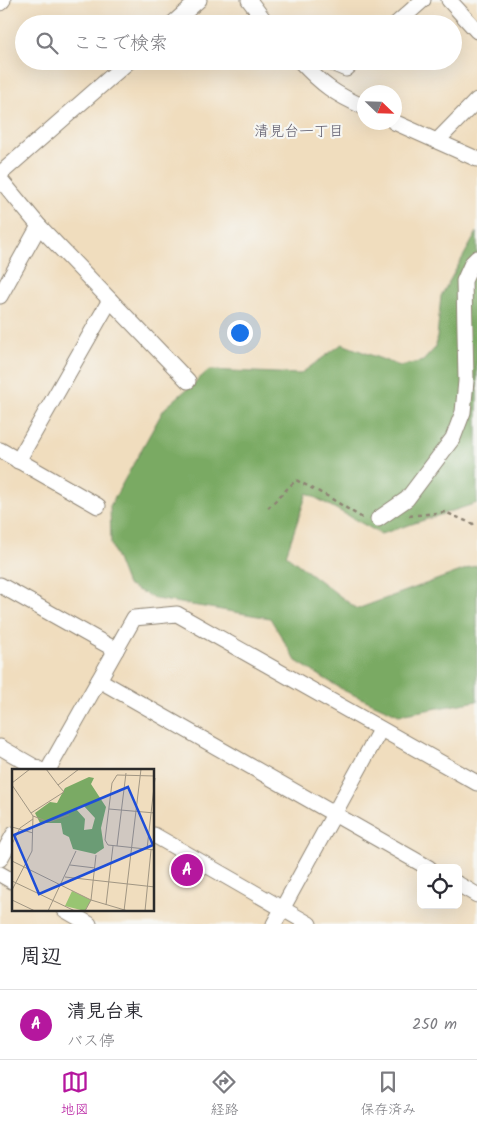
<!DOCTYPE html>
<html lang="ja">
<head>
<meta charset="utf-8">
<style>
	:root { --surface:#fff; --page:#f7f7f7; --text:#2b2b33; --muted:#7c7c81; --line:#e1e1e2; --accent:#b5179e }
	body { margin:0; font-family:Kalam,"Klee One",sans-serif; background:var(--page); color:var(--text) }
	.controls { position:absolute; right:15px; bottom:15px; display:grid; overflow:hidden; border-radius:8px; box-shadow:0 5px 20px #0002 }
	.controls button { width:45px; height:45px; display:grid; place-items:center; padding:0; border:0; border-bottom:1px solid var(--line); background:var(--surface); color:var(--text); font:25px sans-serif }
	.compass { position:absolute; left:357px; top:85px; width:45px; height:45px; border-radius:50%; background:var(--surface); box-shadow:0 5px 20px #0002; rotate:113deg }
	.you { position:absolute; left:239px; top:332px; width:18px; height:18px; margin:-12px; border:4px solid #fff; border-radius:50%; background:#1a73e8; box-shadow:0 0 0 8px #1a73e833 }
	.badge { display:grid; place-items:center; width:32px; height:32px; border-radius:50%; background:var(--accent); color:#fff; font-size:16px; font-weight:700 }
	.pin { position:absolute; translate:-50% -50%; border:2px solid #fff; box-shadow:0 1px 5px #0006 }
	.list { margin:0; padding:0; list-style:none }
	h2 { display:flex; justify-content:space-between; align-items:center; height:65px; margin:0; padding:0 20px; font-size:21px }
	h2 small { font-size:16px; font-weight:400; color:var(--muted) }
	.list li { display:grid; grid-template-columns:32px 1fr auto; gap:15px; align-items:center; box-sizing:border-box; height:70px; padding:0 20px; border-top:1px solid var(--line) }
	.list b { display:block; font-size:19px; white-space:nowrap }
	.list p { margin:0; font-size:16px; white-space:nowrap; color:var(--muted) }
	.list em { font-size:16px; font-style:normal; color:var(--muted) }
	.icon { flex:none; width:28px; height:28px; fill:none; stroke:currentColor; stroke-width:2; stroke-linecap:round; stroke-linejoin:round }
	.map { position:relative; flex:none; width:477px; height:924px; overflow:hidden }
	.search { position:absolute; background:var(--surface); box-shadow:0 5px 20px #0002; left:15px; right:15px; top:15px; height:55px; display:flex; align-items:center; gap:12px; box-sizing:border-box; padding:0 18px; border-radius:28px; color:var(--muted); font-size:19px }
	.sheet { height:135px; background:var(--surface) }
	nav { display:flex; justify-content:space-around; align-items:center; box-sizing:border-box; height:70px; border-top:1px solid var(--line); background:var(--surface); font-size:14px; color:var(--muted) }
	nav a { display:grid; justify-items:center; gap:2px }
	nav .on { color:var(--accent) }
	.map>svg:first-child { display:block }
</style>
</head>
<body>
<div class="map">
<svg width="477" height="924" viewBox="0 0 477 924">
	<rect width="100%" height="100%" fill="#f6f6f2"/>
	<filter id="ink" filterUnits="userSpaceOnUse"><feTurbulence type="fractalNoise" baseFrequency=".02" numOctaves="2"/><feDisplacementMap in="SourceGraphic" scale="10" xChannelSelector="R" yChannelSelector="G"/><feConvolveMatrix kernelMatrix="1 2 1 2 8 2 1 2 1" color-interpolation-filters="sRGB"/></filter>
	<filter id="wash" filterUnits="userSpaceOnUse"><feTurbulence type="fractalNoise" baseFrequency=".0096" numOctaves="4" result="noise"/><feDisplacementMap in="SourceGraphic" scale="20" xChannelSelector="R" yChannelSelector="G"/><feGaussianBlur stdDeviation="1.12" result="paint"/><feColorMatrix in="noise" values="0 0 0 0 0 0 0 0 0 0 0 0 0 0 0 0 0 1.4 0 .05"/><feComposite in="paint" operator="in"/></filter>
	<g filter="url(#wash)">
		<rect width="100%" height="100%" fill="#f0ddbe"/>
		<polygon fill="#7aaa64" stroke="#526a48" points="477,232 477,503 381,534 307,493 286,555 357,609 477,565 477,701 399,715 345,691 296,661 270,618 156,599 127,585 111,544 110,506 164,409 209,370 300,374 342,344 400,366 423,361 436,347 441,296"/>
	</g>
	<g filter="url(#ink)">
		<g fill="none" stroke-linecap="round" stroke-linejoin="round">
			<defs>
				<g id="minor">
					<polyline points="249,0 267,24"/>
					<polyline points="449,0 477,31"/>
					<polyline points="0,3 3,0"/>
					<polyline points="172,24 199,0"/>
					<polyline points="396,24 423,0"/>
					<path d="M300,61C322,85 335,94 364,107"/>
					<polyline points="327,61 346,69 355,61"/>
					<polyline points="394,122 477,159"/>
					<polyline points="437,141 477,100"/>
					<polyline points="0,174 129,61"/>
					<polyline points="0,179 39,226 188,381"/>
					<polyline points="0,296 39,226"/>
					<polyline points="0,450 98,506"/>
					<polyline points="18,461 110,300"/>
					<polyline points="378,519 407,499 453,438 463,412 466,381 464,281 472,263 477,258"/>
					<polyline points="0,585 116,650"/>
					<polyline points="99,680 429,868"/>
					<polyline points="0,747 40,770"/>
					<polyline points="48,770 134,618 177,614 477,783"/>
					<polyline points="154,835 309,924"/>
					<polyline points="0,859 14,834"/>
					<polyline points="0,874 14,882"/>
					<polyline points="458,884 477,895"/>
					<polyline points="65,910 89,924"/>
					<polyline points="274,924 380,730"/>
				</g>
			</defs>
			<use href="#minor" stroke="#8e8474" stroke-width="17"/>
			<g stroke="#8e8474" stroke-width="2.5" stroke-dasharray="4 4" stroke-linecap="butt">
				<polyline points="268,508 296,480 327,496 364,519"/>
				<polyline points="409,516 445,512 473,524 477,522"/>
			</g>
			<use href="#minor" stroke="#fff" stroke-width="15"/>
		</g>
	</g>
	<g text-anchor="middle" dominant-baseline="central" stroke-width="4.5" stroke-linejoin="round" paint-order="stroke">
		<g font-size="15" fill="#5e5b6c" stroke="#f6f6f2">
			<text x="299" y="132">清見台一丁目</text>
		</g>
	</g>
	<g transform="translate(12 769)">
		<rect width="142" height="142" fill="#f0ddbe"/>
		<path d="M60,122L79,131L73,142L53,137Z" fill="#98c572"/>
		<path d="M77,8L82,9L79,15L94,38L89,59L92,79L83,85L61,80L57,68L51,65L49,54H28L23,44L38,33L45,34L53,19ZM71,36L83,49L80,60L72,61L73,50L64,40Z" fill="#7aaa64" fill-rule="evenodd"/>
		<path fill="none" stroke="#a19683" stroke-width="1" d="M34,0L46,16L67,0M143,7L105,6L100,14L93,71L96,76L143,81M0,14L18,0M0,16L21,47L37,53L57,46M97,40L143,44M19,44L52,23L46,16M0,58L21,64M0,75L8,59L21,50M105,77L114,4M135,80L143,9M0,92L79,131L116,142M58,96L83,99M53,108L143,118M0,112L63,142M0,121L20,82L21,47M0,131L23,142M94,136L101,77M36,142L64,82M73,142L79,131L84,86M112,142L129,0M133,142L139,81"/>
		<path fill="#1d4ed8" fill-opacity="0.15" stroke="#1d4ed8" stroke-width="2.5" d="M116,18L141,76L27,125L2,66Z"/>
		<rect width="142" height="142" fill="none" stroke="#2b2b2b" stroke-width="2.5"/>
	</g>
</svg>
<div class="controls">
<button><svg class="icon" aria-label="locate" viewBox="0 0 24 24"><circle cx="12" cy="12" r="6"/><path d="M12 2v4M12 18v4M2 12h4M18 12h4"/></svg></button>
</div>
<svg class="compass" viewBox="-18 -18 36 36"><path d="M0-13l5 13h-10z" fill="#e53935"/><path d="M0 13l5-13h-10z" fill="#7c7c81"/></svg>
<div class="you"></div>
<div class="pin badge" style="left:187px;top:870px">A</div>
<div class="search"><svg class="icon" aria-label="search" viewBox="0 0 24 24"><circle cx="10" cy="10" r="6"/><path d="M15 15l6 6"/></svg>ここで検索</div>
</div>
<section class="sheet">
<h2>周辺<small></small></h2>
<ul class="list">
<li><span class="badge">A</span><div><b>清見台東</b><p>バス停</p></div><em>250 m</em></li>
</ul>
</section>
<nav>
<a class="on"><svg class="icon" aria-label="map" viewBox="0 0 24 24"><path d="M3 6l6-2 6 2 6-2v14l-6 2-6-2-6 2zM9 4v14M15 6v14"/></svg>地図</a>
<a><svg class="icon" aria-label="directions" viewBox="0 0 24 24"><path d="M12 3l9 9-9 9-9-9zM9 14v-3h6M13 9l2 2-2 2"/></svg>経路</a>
<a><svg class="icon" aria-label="saved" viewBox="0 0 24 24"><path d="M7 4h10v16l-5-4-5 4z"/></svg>保存済み</a>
</nav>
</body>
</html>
